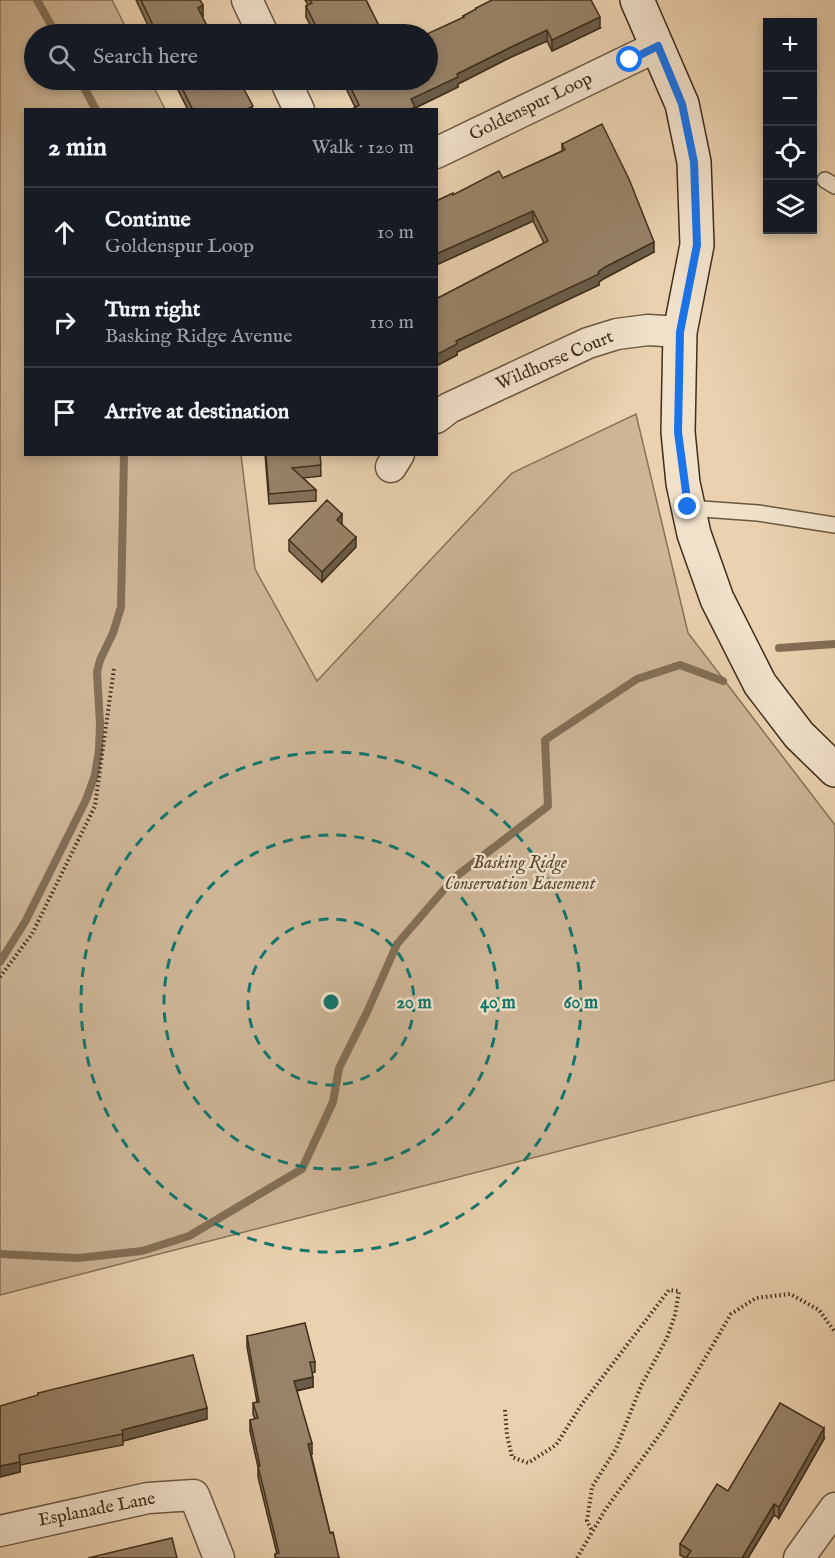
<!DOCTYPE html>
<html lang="en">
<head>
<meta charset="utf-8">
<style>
	:root { --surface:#171b24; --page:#20242c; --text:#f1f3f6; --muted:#9ea1a6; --line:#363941 }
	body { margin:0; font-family:"IM FELL English",serif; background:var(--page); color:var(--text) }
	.controls { position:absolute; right:18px; top:18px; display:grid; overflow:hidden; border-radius:0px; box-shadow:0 3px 9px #0003 }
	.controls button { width:54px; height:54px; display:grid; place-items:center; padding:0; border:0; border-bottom:2px solid var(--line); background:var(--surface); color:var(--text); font:30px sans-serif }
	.stop { position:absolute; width:18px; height:18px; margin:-14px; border:4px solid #1a73e8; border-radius:50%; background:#fff }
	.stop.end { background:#1a73e8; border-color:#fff; box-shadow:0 2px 6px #0008 }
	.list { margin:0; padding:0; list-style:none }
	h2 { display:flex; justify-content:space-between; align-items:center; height:78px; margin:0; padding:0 24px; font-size:26px }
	h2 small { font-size:20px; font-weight:400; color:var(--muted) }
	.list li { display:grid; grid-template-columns:39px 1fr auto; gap:18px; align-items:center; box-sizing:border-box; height:90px; padding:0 24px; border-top:2px solid var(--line) }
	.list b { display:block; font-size:22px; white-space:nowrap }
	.list p { margin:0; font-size:20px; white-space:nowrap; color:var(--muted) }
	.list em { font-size:20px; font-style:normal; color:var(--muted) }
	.icon { flex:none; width:33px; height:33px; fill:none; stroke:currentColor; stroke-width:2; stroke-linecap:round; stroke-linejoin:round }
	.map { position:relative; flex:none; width:835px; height:1558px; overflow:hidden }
	.search { position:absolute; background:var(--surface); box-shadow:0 3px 9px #0003; left:24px; top:24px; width:414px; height:66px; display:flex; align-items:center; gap:15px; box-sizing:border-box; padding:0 21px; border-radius:33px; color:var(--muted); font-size:22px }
	.panel { position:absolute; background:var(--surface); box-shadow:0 3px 9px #0003; left:24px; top:108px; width:414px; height:348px; border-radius:0px }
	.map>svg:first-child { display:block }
</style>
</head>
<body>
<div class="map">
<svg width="835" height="1558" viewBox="0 0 835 1558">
	<rect width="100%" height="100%" fill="#ead1af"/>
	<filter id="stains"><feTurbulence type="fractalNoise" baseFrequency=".00333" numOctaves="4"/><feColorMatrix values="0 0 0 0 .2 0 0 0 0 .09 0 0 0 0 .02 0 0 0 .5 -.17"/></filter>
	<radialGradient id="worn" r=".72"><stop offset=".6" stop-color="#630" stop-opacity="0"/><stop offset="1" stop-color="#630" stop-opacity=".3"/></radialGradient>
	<polygon fill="#cdb596" stroke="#867258" stroke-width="1.5" points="0,0 112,0 129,34 34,34 34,80 150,80 165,109 26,110 26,454 241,455 255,569 317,681 512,473 636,414 688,633 835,825 835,1080 0,1295"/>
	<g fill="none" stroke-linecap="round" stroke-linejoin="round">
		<g stroke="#836f56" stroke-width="8">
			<polyline points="37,0 56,34"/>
			<polyline points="80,80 96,110"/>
			<polyline points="779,648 835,644"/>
			<polyline points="0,962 25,922 86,800 95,775 99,750 100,724 97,672 100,660 113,633 121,607 124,454"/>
			<polyline points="0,1254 78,1258 142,1251 189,1236 302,1169 333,1102 339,1068 368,1010 397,944 454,878 548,806 545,740 637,679 680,665 723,681"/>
		</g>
		<defs>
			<g id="lane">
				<polyline points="825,180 835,186"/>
				<polyline points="688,508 758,513 835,525"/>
			</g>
			<g id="street">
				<polyline points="247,0 263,34"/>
				<polyline points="285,80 299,110"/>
				<polyline points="436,153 658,46"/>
				<polyline points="436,418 449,408 588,343 617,334 648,330 680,332"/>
				<polyline points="391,467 399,454"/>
				<polyline points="0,1531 148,1498 194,1495 219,1558"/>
				<polyline points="799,1558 835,1508"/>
			</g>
			<polyline id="secondary" points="637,0 682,104 694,162 697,245 680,332 678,432 683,483 694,534 717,599 760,684 799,735 835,770"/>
		</defs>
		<use href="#lane" stroke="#6a5840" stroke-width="18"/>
		<use href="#street" stroke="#6a5840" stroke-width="33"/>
		<use href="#secondary" stroke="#402f1b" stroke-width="36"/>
		<g stroke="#402f1b" stroke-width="4" stroke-dasharray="1.5 3" stroke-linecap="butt">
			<polyline points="0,977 32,934 95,806 114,668"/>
			<polyline points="505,1410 507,1435 512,1457 528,1463 556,1445 582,1404 669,1290 679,1291 675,1315 667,1338 641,1386 616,1449 592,1487 587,1521 592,1531"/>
			<polyline points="577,1558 605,1510 663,1430 731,1314 756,1298 790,1294 819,1310 835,1332"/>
		</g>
		<use href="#lane" stroke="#f1e1cb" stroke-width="15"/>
		<use href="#street" stroke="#f1e1cb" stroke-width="30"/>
		<use href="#secondary" stroke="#f1e1cb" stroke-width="33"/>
	</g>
	<g fill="#837159" stroke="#402f1b" stroke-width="1.5">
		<polygon points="136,0 200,0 203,16 202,16 211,34 152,34"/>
		<polygon points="305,0 366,0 383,34 315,34 306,17 306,6 308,5"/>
		<polygon points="476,8 600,28 552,51 547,41 509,58 458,84 458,87 415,108 415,110 354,110 354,108 355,107 342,80 428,80 463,18 463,16 476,10"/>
		<polygon points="173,80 239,80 253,110 188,110"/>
		<polygon points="562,144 654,252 605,278 599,282 599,285 457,352 457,355 436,366 436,299 544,243 533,221 436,265 436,201 503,178 562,151"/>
		<polygon points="265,454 320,454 321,476 303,478 316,490 316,501 269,504"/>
		<polygon points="342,524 356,547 322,582 289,551 289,540"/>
		<polygon points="247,1336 315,1362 315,1372 312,1373 313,1387 297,1391 312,1454 311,1454 330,1533 339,1558 275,1558 275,1554 277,1554 258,1477 258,1467 250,1431 250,1420 255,1419 253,1414 253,1403 257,1402 247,1347"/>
		<polygon points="38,1393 207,1419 123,1441 123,1445 20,1465 20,1472 0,1477 38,1395"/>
		<polygon points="824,1439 779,1518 774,1515 748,1558 685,1558 680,1555 680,1544 728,1491"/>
	</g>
	<g fill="#6a5c49" stroke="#402f1b" stroke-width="1.5">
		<polygon points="203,5 203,16 198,18 198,8"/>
		<polygon points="600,17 600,28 552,51 552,40"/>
		<polygon points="547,30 547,41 509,58 458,84 458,87 415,108 415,110 409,110 411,99 457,74 509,48"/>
		<polygon points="533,211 533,221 436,265 436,254"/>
		<polygon points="654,242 654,252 605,278 599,282 599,285 457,352 457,355 436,366 436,355 456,341 598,272 605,267"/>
		<polygon points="342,514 342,525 337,520"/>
		<polygon points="356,537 356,547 322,582 322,572"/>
		<polygon points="313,1377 313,1387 294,1391 294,1381"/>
		<polygon points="207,1408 207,1419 123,1441 122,1430"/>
		<polygon points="824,1428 824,1439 779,1518 779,1507"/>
		<polygon points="312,1443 312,1454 308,1455 308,1444"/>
		<polygon points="20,1462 20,1472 0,1477 0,1466"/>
		<polygon points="774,1504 774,1515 748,1558 742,1558"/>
	</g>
	<g fill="#988368" stroke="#402f1b" stroke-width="1.5">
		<polygon points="141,0 200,0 203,5 198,8 211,34 157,34"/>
		<polygon points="310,0 366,0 383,34 320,34 306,6 312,3"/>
		<polygon points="492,0 591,0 600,17 552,40 547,30 509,48 457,74 458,77 411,99 415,107 409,110 355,110 354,108 359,105 347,80 428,80 427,34 464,17 463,16 476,9 476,8"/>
		<polygon points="178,80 239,80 253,106 246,110 193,110"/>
		<polygon points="602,124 629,179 654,242 605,267 598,272 599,274 456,341 457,344 436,355 436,299 548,241 533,211 436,254 436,201 453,193 453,195 499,171 503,178 565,150 562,144"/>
		<polygon points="266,454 320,454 321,465 292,468 316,490 269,494"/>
		<polygon points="327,500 342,514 337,520 356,537 322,572 289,540"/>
		<polygon points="305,1323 315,1362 310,1362 313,1377 294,1381 312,1443 308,1444 330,1533 333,1532 339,1558 276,1558 275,1554 279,1553 258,1466 260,1466 250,1420 258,1418 253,1403 259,1402 247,1336"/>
		<polygon points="193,1355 207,1408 122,1430 123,1434 19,1455 20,1462 0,1466 0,1406 38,1395 38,1393"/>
		<polygon points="780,1403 824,1428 779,1507 774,1504 742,1558 686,1558 691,1551 680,1544 717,1484 728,1491"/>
		<polygon points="172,1538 177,1558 88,1558"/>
	</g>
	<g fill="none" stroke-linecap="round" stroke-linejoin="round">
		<polyline stroke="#1a73e8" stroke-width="8" points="630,60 658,46 682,104 694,162 697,245 680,332 678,432 688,507"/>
	</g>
	<g fill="none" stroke="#0f766e" stroke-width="3" stroke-dasharray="10 8">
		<circle cx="331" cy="1002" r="83"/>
		<circle cx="331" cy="1002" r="167"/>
		<circle cx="331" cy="1002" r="250"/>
	</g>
	<g text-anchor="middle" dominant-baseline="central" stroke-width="5" stroke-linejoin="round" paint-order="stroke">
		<g font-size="18" fill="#402f1b" stroke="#f1e1cb">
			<text transform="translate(531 107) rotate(-26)">Goldenspur Loop</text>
			<text transform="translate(555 361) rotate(-23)">Wildhorse Court</text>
			<text transform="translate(97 1510) rotate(-11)">Esplanade Lane</text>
		</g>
		<g font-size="18" font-style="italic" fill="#5c4a34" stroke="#f1e1cb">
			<text x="520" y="863">Basking Ridge<tspan x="520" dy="21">Conservation Easement</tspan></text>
		</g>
	</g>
	<circle cx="331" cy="1002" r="9" fill="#0f766e" stroke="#f1e1cb" stroke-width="3"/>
	<g font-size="18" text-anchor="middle" font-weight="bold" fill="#0f766e" stroke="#f1e1cb" stroke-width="5" stroke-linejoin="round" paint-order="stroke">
		<text x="414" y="1008">20 m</text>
		<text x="498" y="1008">40 m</text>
		<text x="581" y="1008">60 m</text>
	</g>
	<rect width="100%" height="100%" filter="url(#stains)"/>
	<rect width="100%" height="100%" fill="url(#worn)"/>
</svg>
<div class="controls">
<button>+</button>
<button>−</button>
<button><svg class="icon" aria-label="locate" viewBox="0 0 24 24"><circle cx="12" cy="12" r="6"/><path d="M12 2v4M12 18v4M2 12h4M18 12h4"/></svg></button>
<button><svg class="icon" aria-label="layers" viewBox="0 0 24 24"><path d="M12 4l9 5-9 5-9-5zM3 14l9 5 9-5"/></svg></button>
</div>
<div class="stop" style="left:630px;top:60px"></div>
<div class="stop end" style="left:688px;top:507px"></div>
<div class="search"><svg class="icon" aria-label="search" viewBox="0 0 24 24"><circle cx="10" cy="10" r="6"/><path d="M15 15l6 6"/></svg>Search here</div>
<section class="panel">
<h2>2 min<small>Walk · 120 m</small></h2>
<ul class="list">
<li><svg class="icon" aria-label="ahead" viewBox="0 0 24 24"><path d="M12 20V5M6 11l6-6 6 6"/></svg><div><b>Continue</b><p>Goldenspur Loop</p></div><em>10 m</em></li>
<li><svg class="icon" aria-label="right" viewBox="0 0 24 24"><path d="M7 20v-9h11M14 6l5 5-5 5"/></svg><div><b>Turn right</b><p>Basking Ridge Avenue</p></div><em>110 m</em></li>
<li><svg class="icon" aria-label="arrive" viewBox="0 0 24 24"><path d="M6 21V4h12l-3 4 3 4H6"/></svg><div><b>Arrive at destination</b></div></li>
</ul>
</section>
</div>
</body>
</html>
